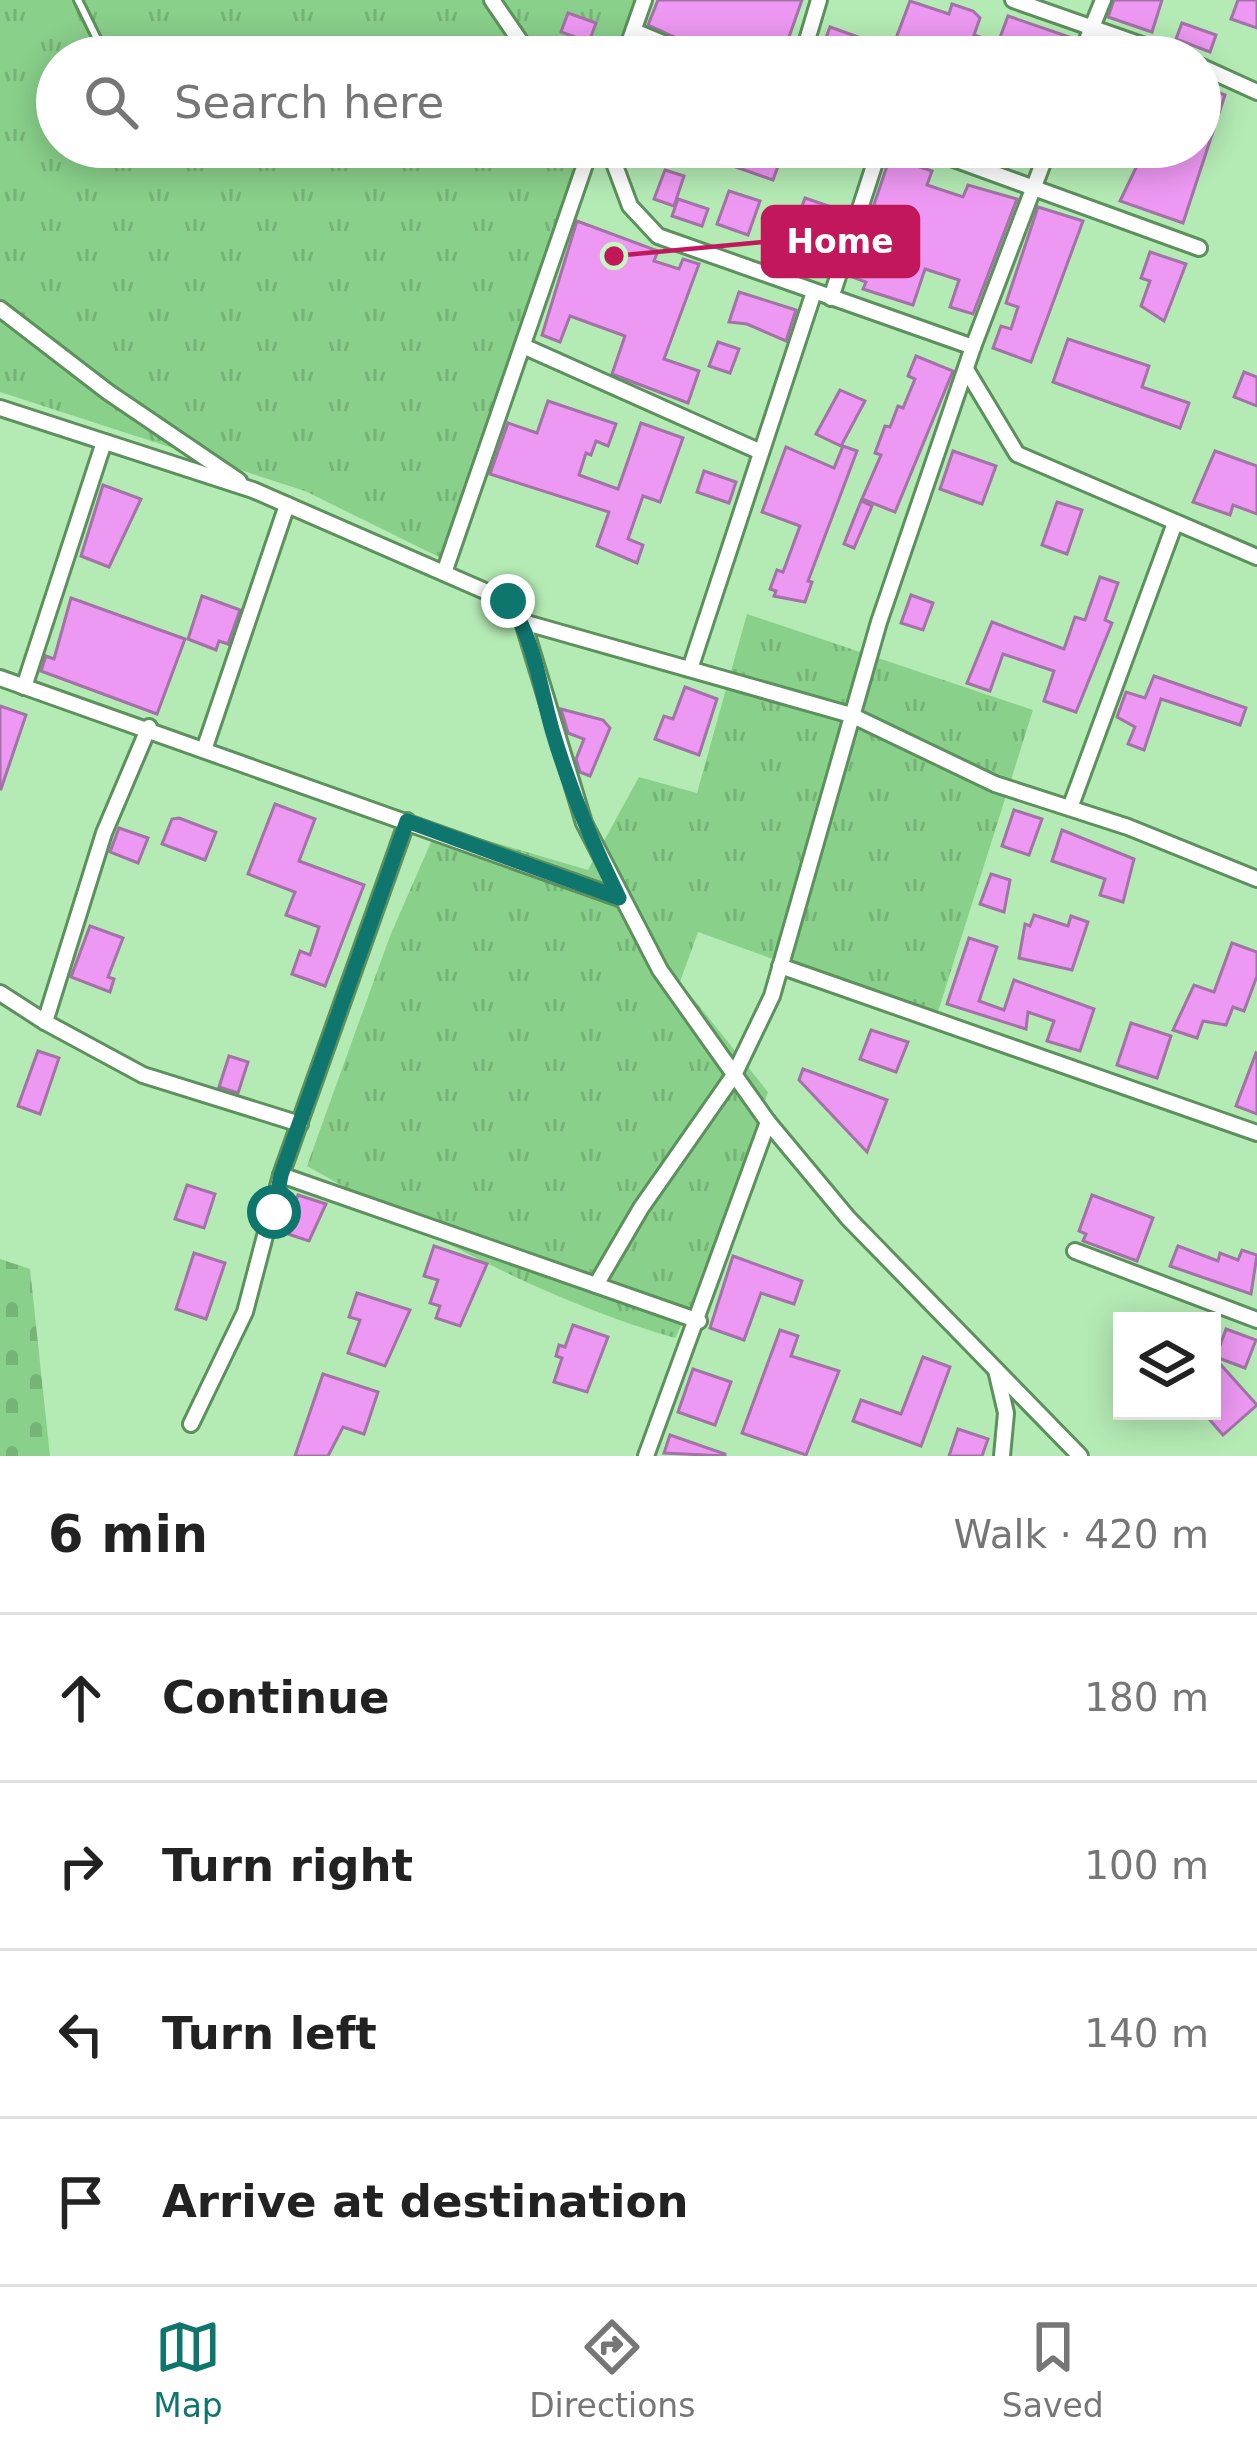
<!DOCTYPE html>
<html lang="en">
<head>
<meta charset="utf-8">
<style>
	:root { --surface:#fff; --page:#f2f2f2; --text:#222; --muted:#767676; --line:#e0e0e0; --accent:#0f766e }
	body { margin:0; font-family:"DejaVu Sans",sans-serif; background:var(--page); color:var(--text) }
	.controls { position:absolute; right:36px; bottom:36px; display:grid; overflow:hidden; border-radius:0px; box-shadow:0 6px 30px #0003 }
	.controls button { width:108px; height:108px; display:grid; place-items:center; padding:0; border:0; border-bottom:3px solid var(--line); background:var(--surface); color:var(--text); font:60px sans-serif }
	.stop { position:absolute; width:36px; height:36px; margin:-27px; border:9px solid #0f766e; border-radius:50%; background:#fff }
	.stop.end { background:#0f766e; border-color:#fff; box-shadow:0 3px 12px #0008 }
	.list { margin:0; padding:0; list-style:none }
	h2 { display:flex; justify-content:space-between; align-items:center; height:156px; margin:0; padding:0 48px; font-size:51px }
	h2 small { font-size:39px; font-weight:400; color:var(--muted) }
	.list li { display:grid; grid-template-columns:78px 1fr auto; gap:36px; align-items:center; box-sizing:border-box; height:168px; padding:0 48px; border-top:3px solid var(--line) }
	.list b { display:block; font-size:45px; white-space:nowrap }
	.list em { font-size:39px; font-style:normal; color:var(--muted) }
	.icon { flex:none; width:66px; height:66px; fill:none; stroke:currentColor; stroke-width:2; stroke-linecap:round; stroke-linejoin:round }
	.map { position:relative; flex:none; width:1257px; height:1456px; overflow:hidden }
	.search { position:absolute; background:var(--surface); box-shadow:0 6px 30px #0003; left:36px; right:36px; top:36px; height:132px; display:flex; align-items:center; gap:30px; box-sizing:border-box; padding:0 42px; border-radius:66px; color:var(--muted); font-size:45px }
	.sheet { height:828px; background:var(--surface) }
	nav { display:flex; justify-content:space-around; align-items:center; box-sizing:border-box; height:168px; border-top:3px solid var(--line); background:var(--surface); font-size:33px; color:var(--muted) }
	nav a { display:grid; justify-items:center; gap:6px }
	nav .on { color:var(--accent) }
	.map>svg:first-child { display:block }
</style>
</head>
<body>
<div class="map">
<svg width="1257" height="1456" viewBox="0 0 1257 1456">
	<defs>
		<pattern id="grass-tufts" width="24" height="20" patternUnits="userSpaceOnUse" patternTransform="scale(3)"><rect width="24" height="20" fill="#89d08a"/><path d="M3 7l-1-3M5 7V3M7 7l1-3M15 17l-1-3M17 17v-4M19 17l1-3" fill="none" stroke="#76b376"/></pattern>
		<pattern id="cemetery-stones" width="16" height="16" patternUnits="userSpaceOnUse" patternTransform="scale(3)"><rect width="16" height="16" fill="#89d08a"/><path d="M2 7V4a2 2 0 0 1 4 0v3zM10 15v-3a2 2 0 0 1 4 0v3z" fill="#76b376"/></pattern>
	</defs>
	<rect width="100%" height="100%" fill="#b4ebb4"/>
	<g fill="url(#grass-tufts)">
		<polygon points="0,0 639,0 619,57 57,57 57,147 587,147 443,559 305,491 0,392"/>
		<path d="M747,614L1033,710L936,1018L698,932L680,982L768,1092L711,1264L675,1338C544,1300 425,1233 307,1166L390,936L438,826L588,870L639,777L697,793Z"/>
	</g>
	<polygon fill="url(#cemetery-stones)" points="0,1259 30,1269 50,1456 0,1456"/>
	<g fill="#ed98f2" stroke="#a372a6" stroke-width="3" fill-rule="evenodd">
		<polygon points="658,0 802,0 782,57 710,53 648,25"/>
		<polygon points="1114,0 1162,0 1152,32 1108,17"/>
		<polygon points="1238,0 1257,0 1257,28 1231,19"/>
		<polygon points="910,1 949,14 952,4 973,11 980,18 974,35 998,43 1008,16 1075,39 1071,50 1061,47 1058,57 889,57"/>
		<polygon points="568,13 596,23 589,42 561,32"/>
		<polygon points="1182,23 1216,35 1210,52 1176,39"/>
		<polygon points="830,27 861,38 855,57 819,57"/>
		<polygon points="1200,86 1225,95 1183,223 1120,201 1146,147 1200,147"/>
		<polygon points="679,147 750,147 781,158 773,180"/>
		<polygon points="772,147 828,147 822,166"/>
		<polygon points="983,147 1037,147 1030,165"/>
		<path d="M890,157L932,171L927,185L963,197L968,185L1017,199L973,314L950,307L959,280L925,269L913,305L863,289L866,282L850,276ZM886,223L911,232L901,263L875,255Z"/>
		<polygon points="665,170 684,176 674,206 654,199"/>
		<polygon points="729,191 760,201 748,235 717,224"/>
		<polygon points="805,198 837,209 832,222 826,227 798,217"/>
		<polygon points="678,199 708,209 702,226 672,216"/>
		<polygon points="1038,207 1083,221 1031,362 993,348 1001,326 1011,329 1018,307 1006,303"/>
		<polygon points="577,221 658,251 654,261 679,269 683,259 699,264 664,359 699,371 688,403 612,374 625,336 570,316 560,342 542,335"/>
		<polygon points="1150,252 1186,264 1164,321 1141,306 1150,281 1141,278"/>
		<polygon points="739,292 796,310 786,341 747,324 729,322"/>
		<polygon points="1068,339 1149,366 1142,387 1189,403 1180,428 1053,382"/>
		<polygon points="718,342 739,349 730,373 709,366"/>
		<polygon points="916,356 953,371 895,512 862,499 881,455 875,453 885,426 890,427 898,406 903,408 915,379 908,376"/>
		<polygon points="1244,372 1257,377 1257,406 1234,397"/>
		<polygon points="840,390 865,401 841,446 816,434"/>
		<polygon points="548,401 616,424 608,446 596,441 591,455 586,453 579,475 618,489 641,423 683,438 660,502 643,496 628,539 643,545 637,563 597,546 609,512 490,474 508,423 537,433"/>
		<polygon points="843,446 857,451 808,581 812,582 805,602 774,596 776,591 770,589 777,570 783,572 800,526 762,512 786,447 834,468"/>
		<polygon points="953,451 996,466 982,504 940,489"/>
		<polygon points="1215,451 1257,466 1257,514 1233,505 1230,515 1193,502"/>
		<polygon points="704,471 736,482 729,503 697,492"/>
		<polygon points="103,485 141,499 109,567 81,556"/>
		<polygon points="861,501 872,506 854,548 844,544"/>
		<polygon points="1057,502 1082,510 1067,554 1042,545"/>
		<polygon points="1100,577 1118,583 1105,620 1112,623 1076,712 1044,701 1054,671 1003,654 990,691 967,683 992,622 1064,649 1075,617 1085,620"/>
		<polygon points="911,595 933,603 923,630 901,623"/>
		<polygon points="202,596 240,610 228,644 219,641 216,650 188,639"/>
		<polygon points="71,598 185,639 157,714 41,671 46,656 54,659"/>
		<polygon points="1154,676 1246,708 1240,725 1161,699 1144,750 1128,744 1135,727 1117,717 1126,692 1145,698"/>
		<polygon points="685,687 717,699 699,755 655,739 664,716 673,719"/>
		<polygon points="0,706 26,715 1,789 0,789"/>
		<polygon points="561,709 603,720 610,728 590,776 580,772 576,759 584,739 568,733"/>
		<polygon points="275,804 315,819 299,861 364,885 325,986 292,974 300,951 310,955 319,927 286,915 295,892 248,874"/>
		<polygon points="1014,810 1042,819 1029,855 1002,846"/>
		<polygon points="179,818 216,832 205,860 162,844 172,819"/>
		<polygon points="119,828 148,838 138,863 110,852"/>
		<polygon points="1062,830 1134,859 1123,902 1100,895 1105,879 1052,861"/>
		<polygon points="991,874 1010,880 1004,912 980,904"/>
		<polygon points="1034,915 1068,926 1071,916 1088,922 1072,970 1019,958 1025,924 1030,926"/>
		<polygon points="90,926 123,938 108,977 114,979 110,992 71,977"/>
		<polygon points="969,938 997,947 979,1001 1004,1010 1014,980 1094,1009 1080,1051 1047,1041 1054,1021 1028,1012 1026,1029 947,1004"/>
		<polygon points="1232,943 1257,952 1257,976 1244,1011 1233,1007 1226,1025 1203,1021 1197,1038 1173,1030 1194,985 1214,992"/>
		<polygon points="1131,1023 1171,1036 1157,1078 1117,1065"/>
		<polygon points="871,1030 908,1042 896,1072 860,1059"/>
		<polygon points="38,1051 59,1058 40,1114 18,1106"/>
		<polygon points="1256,1053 1257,1054 1257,1114 1236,1106"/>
		<polygon points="229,1056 248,1062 238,1093 219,1087"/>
		<polygon points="803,1069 887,1100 867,1152 799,1080"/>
		<polygon points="187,1185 215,1194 204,1228 175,1219"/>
		<polygon points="298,1195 326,1204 309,1241 285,1233"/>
		<polygon points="1092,1195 1153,1218 1137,1261 1083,1241 1086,1234 1079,1231"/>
		<polygon points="434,1246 487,1264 460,1326 436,1318 440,1306 430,1303 438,1280 424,1276"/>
		<polygon points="1178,1246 1218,1261 1220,1253 1238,1260 1242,1250 1257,1255 1251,1294 1170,1266"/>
		<polygon points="194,1253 225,1263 206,1319 176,1309"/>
		<polygon points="733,1256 802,1281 794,1304 761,1293 744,1340 710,1328"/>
		<polygon points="357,1293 410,1310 385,1366 348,1353 360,1320 349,1317"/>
		<polygon points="573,1325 608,1337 587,1392 554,1382 562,1358 556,1356 559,1345 565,1347"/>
		<polygon points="1226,1329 1256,1340 1245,1368 1216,1357"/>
		<polygon points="780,1330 798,1336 791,1356 839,1371 806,1455 742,1433"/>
		<polygon points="1212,1355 1257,1405 1223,1435 1202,1411 1212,1411"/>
		<polygon points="923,1357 950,1367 921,1446 853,1421 861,1400 901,1414"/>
		<polygon points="693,1369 731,1382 715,1425 678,1412"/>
		<polygon points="323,1374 378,1392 364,1434 343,1427 328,1456 295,1456"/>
		<polygon points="958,1429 988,1439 982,1456 949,1456"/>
		<polygon points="670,1435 725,1454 725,1456 664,1453"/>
	</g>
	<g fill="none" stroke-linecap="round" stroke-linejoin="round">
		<defs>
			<polyline id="service" points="78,0 106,57"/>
			<g id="minor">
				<polyline points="492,0 531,57"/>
				<polyline points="1013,0 1176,57"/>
				<polyline points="634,31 696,57"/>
				<polyline points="624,57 644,0"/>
				<polyline points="802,57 819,0"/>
				<polyline points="1080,57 1103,0"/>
				<polyline points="1200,66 1257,92"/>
				<polyline points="608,147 630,206 658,236 973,347"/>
				<polyline points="921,147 1199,248"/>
				<polyline points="831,298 880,147"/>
				<polyline points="0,309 108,392 239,481"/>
				<polyline points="523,346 761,452"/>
				<polyline points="967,371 1017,454 1257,557"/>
				<polyline points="0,408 253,490 508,601 523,622 584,823 660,970 768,1122 848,1218 1080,1456"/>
				<polyline points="445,570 591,147"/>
				<polyline points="523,622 851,715 995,784 1128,827 1257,879"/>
				<polyline points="690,669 814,292"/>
				<polyline points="0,678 619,898"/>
				<polyline points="24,687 104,442"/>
				<polyline points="149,727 104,833 45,1022 143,1075 300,1124"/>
				<polyline points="205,747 287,505"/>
				<polyline points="1070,808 1175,523"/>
				<polyline points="780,966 1257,1133"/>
				<polyline points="0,993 45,1022"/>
				<polyline points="281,1175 699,1321"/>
				<polyline points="1075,1251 1257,1320"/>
				<polyline points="596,1285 641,1208 734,1075 772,996 879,622 973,347 1049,147"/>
				<polyline points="996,1370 1006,1413 1002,1456"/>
				<polyline points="191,1424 245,1312 281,1175 407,821"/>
				<polyline points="646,1456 768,1122"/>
			</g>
		</defs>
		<use href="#service" stroke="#5c905d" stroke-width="12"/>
		<use href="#minor" stroke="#5c905d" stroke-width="20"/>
		<use href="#service" stroke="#fff" stroke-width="6"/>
		<use href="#minor" stroke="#fff" stroke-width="14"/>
	</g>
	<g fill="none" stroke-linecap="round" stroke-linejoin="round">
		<path stroke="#0f766e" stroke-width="15" d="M274,1212L281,1175L407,821L619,898C593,845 570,790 553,733C540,689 535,639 508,601"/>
	</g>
	<path fill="none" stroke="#c2185b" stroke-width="4.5" d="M614 256L763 242"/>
	<circle fill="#c2185b" stroke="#c1f9c1" stroke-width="4.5" cx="614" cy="256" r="12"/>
	<rect fill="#c2185b" stroke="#c2185b" stroke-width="4.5" x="763" y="207" width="155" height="69" rx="12"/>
	<g font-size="33" text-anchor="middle" font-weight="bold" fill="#fff">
		<text x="840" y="253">Home</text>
	</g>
</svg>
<div class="controls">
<button><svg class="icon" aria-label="layers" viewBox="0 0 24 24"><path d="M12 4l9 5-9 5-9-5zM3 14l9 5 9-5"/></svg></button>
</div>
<div class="stop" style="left:274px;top:1212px"></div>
<div class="stop end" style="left:508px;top:601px"></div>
<div class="search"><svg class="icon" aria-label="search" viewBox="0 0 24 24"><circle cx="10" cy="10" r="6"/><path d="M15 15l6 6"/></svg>Search here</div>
</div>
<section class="sheet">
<h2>6 min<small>Walk · 420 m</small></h2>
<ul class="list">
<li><svg class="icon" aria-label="ahead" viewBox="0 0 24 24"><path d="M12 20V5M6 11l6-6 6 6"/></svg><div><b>Continue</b></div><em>180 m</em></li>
<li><svg class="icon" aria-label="right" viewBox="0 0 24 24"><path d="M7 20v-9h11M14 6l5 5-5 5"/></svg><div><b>Turn right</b></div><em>100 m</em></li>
<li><svg class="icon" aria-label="left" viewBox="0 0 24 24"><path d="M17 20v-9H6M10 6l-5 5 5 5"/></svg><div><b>Turn left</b></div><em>140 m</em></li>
<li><svg class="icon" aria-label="arrive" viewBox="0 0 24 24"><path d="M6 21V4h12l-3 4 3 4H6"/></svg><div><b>Arrive at destination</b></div></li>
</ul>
</section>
<nav>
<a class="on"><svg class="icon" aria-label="map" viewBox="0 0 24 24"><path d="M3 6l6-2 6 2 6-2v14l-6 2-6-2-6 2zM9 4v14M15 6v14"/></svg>Map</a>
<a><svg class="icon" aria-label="directions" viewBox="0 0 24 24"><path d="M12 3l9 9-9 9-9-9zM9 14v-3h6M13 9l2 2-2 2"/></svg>Directions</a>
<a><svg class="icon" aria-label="saved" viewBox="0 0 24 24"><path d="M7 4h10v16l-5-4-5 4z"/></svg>Saved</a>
</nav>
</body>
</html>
